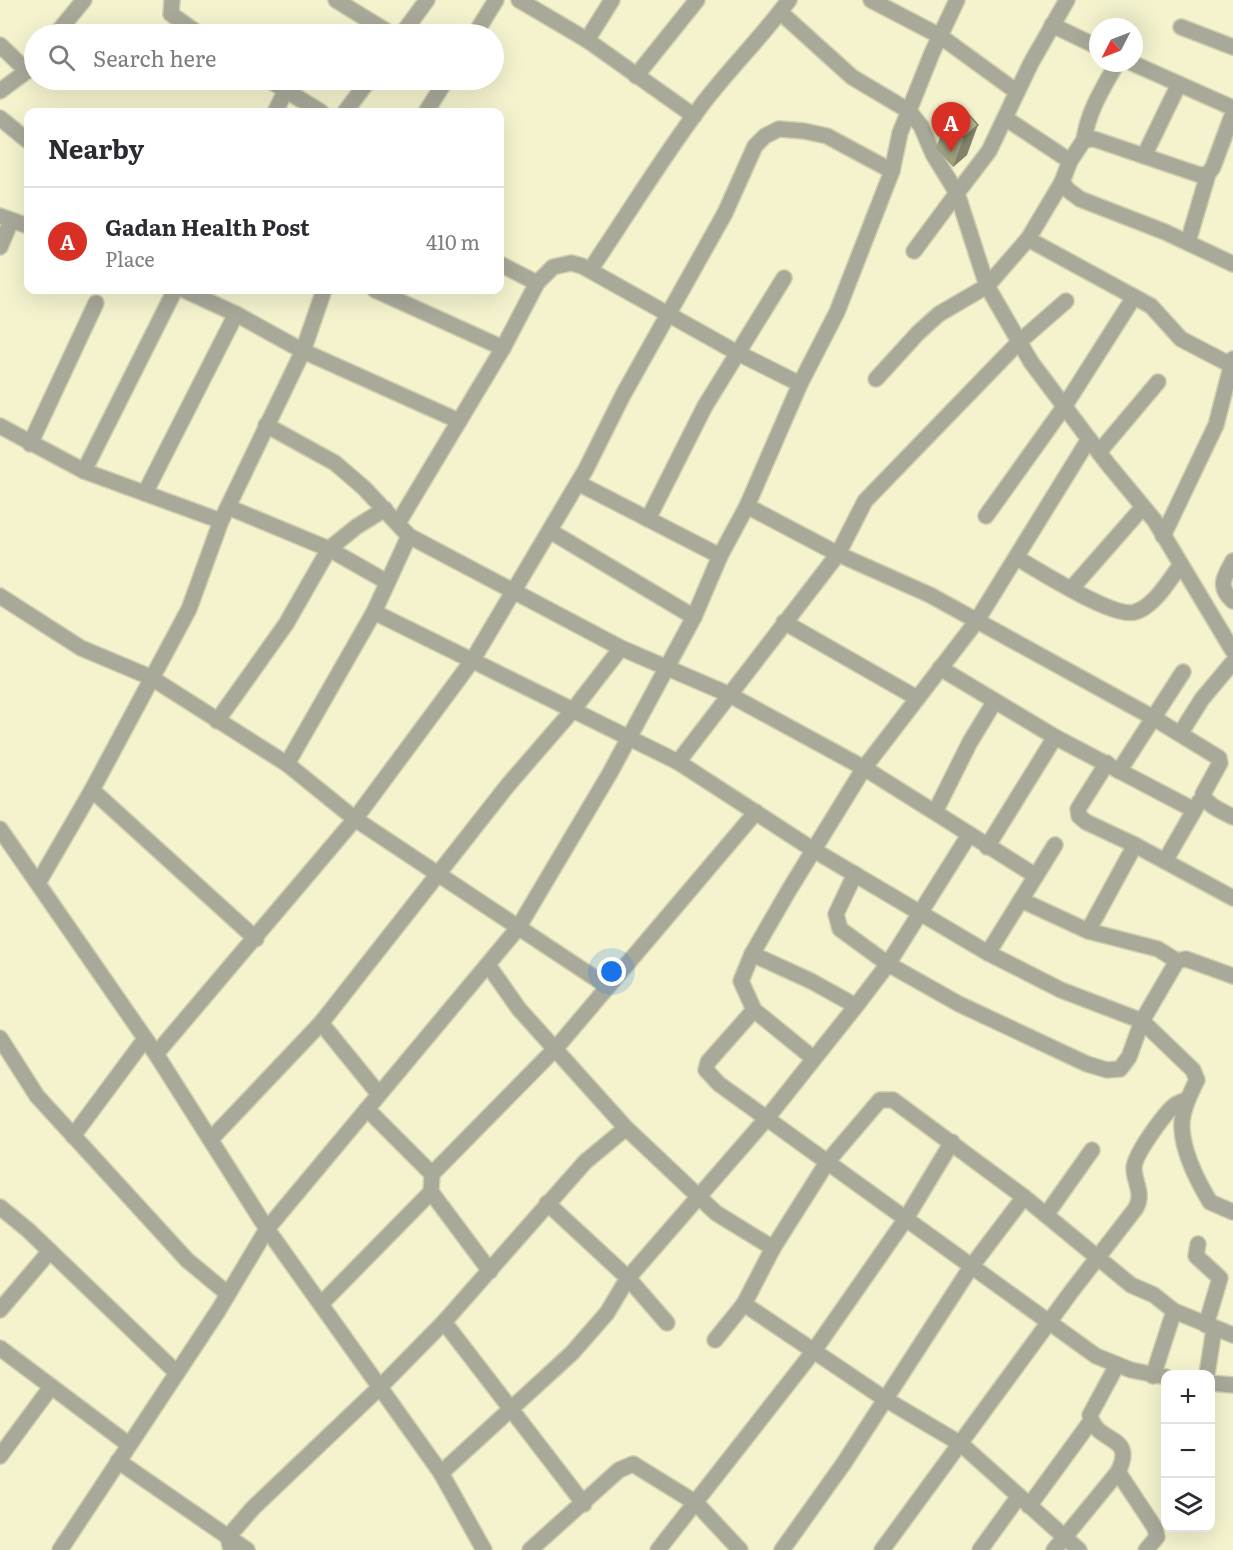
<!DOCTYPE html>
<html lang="en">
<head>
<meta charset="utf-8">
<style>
	:root { --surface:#fff; --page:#f7f7f7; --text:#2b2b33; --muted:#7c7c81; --line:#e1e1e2; --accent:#d93025 }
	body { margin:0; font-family:Literata,serif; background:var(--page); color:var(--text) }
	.controls { position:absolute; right:18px; bottom:18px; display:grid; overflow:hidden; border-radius:12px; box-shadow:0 6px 24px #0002 }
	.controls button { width:54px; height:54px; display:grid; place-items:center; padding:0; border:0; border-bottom:2px solid var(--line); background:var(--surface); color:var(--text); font:30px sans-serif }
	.compass { position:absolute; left:1089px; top:18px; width:54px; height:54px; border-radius:50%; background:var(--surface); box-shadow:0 6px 24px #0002; rotate:228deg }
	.you { position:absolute; left:612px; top:972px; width:21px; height:21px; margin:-15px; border:4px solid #fff; border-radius:50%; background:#1a73e8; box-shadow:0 0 0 9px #1a73e833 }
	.badge { display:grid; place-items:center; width:39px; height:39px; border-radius:50%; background:var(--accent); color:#fff; font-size:20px; font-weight:700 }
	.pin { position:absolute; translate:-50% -50px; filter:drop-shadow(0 2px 3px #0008) }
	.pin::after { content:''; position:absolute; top:32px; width:21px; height:18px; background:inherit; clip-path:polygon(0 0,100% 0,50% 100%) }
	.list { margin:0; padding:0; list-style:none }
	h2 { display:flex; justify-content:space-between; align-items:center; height:78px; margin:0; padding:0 24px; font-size:26px }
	h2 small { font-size:20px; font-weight:400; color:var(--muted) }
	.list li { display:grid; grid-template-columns:39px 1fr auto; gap:18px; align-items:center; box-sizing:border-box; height:108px; padding:0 24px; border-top:2px solid var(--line) }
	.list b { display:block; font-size:22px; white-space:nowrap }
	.list p { margin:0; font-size:20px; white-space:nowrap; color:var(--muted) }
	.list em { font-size:20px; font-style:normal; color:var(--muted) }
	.icon { flex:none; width:33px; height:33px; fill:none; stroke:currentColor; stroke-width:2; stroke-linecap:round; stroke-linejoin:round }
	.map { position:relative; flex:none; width:1233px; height:1550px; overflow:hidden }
	.search { position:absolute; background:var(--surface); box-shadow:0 6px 24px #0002; left:24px; top:24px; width:480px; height:66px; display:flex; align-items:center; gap:15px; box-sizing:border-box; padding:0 21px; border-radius:33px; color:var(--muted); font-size:22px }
	.panel { position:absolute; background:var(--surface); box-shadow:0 6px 24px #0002; left:24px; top:108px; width:480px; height:186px; border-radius:12px }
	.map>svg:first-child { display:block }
</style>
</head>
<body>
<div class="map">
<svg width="1233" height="1550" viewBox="0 0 1233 1550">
	<rect width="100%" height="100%" fill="#f4f3ce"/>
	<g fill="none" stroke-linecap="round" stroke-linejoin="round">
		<defs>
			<g id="minor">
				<polyline points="172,0 171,14 199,34"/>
				<polyline points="336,0 391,34"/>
				<polyline points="519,0 587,40"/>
				<polyline points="612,0 587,40 694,116"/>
				<polyline points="871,0 940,36 1017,92"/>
				<polyline points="1067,0 1031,63 989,151 957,193 987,286 1031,362 1107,463 1155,521 1233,651"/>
				<polyline points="780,12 852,77 909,111 921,126 933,154 957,193 914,251"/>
				<polyline points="1052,25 1098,47"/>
				<polyline points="1181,27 1233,47"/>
				<polyline points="56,34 84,0"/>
				<polyline points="402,34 427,0"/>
				<polyline points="475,34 496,0"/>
				<polyline points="0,45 27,71 34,61"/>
				<polyline points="1132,63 1233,108"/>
				<polyline points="636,76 697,0"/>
				<polyline points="269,80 321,112"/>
				<polyline points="0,91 27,71"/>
				<polyline points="275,112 286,90"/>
				<polyline points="345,112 369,80"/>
				<polyline points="426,112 446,80"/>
				<polyline points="0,118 28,141"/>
				<polyline points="1005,118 1070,161 1062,182 1068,190 1080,199 1165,232 1233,264"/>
				<path d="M1084,140C1088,111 1103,88 1117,63"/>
				<polyline points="1144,156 1179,84"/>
				<polyline points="1070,161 1084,140 1094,139 1200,175 1208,174 1213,167 1233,113"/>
				<polyline points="0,216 28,226"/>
				<polyline points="1028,239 1151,306 1181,339 1231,365"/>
				<polyline points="1188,242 1208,174"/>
				<polyline points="0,247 11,221"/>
				<polyline points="500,264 537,283"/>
				<path d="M590,270C627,216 661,159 701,106C728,70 762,37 789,0"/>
				<polyline points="184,290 236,314 303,351 459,421"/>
				<polyline points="375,290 503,348"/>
				<polyline points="876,379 918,333 939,314 987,286 1028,239 1062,182"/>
				<polyline points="266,425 335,463 364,488 409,536 621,648 728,694 864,768 1036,876"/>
				<polyline points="0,426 84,471 221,521"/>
				<polyline points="30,444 96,303"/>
				<polyline points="1099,452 1158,382"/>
				<polyline points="84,471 175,290"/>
				<polyline points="578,483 720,556"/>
				<polyline points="145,493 236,314"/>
				<path d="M747,506L838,554L930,595L1152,717L1219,758L1220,763L1203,794C1207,806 1222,811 1233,817"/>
				<polyline points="228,507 329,549 387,582"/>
				<polyline points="986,516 1064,407 1134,297"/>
				<polyline points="648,519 705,406 784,278"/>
				<polyline points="398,523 503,348 537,283 553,267 571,263 582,266 734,351 800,384"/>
				<polyline points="550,531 694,617"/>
				<polyline points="1163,536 1216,425 1233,359"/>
				<path d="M1017,558C1038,570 1114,619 1135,612C1154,607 1169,580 1180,566"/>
				<path d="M1233,561C1224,577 1217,587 1233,601"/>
				<polyline points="1071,589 1143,507"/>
				<polyline points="0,596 81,648 150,677 287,764 355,819 607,986"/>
				<path d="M374,612L678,762L812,849L988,953L1061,990L1142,1021L1193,1070L1197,1080C1190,1094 1181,1112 1182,1128C1183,1152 1198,1182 1210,1202L1233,1212"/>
				<polyline points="784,622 917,698"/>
				<polyline points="940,668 1055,737 1194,810"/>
				<polyline points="217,721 286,624 329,549 356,527 385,509"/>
				<polyline points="1180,734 1202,699 1233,662"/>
				<polyline points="678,762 838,554 865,501 1019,342 1066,301"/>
				<polyline points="1107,763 1078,809 1079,816 1086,822 1135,845 1233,898"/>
				<polyline points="287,764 374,612 409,536"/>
				<polyline points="1119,771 1183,672"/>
				<polyline points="92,790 256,939"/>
				<polyline points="935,812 970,742 995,701"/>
				<polyline points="0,829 156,1054 267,1229 441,1473 484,1550"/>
				<polyline points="987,847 1055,737"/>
				<polyline points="1165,861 1199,802"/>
				<polyline points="855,874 836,914 840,929 888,964 959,1004 1087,1064 1107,1070 1120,1069 1129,1057 1142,1021 1177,961 1186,959 1233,976"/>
				<polyline points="38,883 92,790 189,609 221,521 303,351 324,290"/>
				<polyline points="1021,900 1088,931 1158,949 1177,961"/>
				<polyline points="1088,931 1135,845"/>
				<polyline points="988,953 1055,845"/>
				<polyline points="752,954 811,981 856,1006"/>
				<polyline points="488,965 519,1009 626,1128 716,1213 773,1248"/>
				<polyline points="754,1010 708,1062 706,1070 719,1084 1096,1356 1131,1370 1166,1377"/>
				<polyline points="321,1023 378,1093"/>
				<polyline points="0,1038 37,1096 187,1260 228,1294"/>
				<polyline points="156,1054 355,819 472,661 586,469 623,395 725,213 755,146 765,136 779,129 804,131 827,136 892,171"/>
				<polyline points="813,1058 754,1010 741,981 752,954 789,890 864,768 976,622 1089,439"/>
				<polyline points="367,1109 432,1174 431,1192 490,1271"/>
				<polyline points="73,1136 145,1039"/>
				<polyline points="211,1139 321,1023 508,785 573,710 621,648"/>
				<polyline points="432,1174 556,1048 756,812"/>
				<polyline points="547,1203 628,1278 667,1323"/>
				<polyline points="0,1207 28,1230 177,1373"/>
				<polyline points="1046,1215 1092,1150"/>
				<polyline points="1198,1244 1196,1256 1220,1278 1206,1325"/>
				<polyline points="322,1303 431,1192"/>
				<polyline points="744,1304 885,1399 961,1444 1079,1550"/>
				<polyline points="0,1310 50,1251"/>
				<polyline points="444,1322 584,1504"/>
				<polyline points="715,1340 744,1304 773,1248 828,1161 880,1100 893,1100 1024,1197 1131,1285 1154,1295 1174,1311 1233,1335"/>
				<polyline points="0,1348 128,1444"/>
				<polyline points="1207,1374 1214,1329"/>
				<polyline points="1153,1376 1174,1311"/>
				<polyline points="1210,1383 1233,1385"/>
				<polyline points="0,1456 51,1387"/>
				<polyline points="118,1461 247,1550"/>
				<polyline points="1118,1472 1155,1528 1157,1537 1146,1550"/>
				<polyline points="441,1473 572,1353 607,1313 628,1278 767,1118 856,1006 888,964 969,835"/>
				<polyline points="1029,1506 1091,1421"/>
				<polyline points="60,1550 218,1311 267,1229 518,928 610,773 694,617 720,556 747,506 800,384 837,312 892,171 900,133 932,53 957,0"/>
				<polyline points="231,1550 228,1537 253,1508 380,1387 444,1322 585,1162 626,1128"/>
				<polyline points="530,1550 619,1470 633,1464 696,1503 740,1550"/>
				<polyline points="658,1550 813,1352 905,1220 952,1142"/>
				<polyline points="782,1550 844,1463 971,1267 1024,1197"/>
				<path d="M882,1550L1071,1292L1136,1208C1144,1192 1134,1183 1134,1168C1134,1155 1164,1114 1175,1105C1178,1103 1184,1101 1188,1099"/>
				<polyline points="980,1550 1019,1496"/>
				<path d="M1054,1550L1118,1472C1137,1433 1096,1445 1090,1415L1117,1365"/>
			</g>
		</defs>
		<use href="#minor" stroke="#d0cfae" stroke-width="18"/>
		<use href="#minor" stroke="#a9a99a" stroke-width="15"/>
	</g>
	<polygon fill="#9f9f80" points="961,106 967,155 953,167 936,148 947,119"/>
	<polygon fill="#828268" points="978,125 967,155 953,167 964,137"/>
	<polygon fill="#b9b995" stroke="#828268" stroke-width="1.5" points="961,106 978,125 964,137 947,119"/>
</svg>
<div class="controls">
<button>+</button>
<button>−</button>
<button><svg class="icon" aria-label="layers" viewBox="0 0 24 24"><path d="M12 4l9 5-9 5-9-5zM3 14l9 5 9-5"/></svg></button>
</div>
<svg class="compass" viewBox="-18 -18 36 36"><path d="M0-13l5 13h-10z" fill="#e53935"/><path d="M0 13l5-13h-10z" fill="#7c7c81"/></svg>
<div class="you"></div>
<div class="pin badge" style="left:951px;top:152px">A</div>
<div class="search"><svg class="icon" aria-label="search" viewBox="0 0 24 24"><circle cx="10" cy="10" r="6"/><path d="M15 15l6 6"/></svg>Search here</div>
<section class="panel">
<h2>Nearby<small></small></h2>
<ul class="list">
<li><span class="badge">A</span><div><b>Gadan Health Post</b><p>Place</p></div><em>410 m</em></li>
</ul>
</section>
</div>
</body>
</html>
